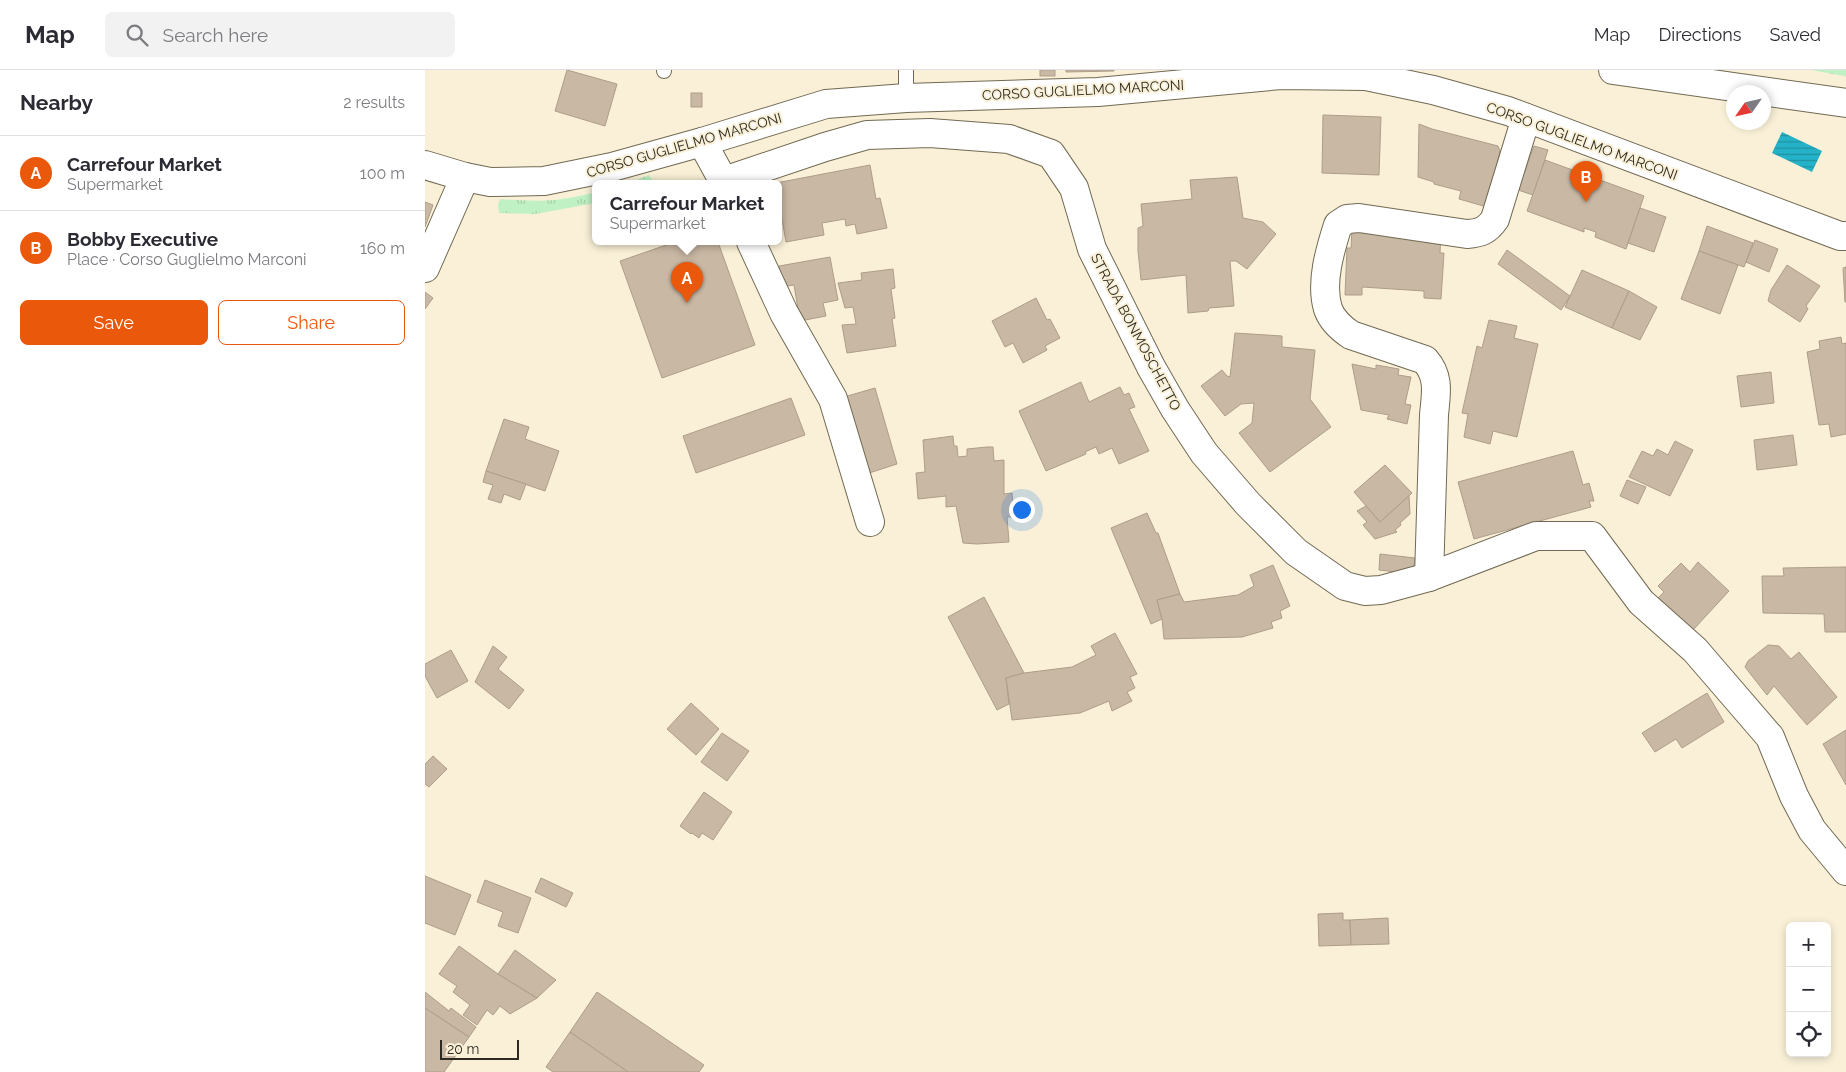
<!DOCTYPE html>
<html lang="en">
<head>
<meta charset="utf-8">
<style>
	:root { --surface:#fff; --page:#f2f2f3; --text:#2b2b33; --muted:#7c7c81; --line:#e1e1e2; --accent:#ea580c }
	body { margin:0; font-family:Raleway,sans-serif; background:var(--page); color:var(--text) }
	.controls { position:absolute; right:15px; bottom:15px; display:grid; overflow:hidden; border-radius:8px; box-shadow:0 2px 8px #0003 }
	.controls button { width:45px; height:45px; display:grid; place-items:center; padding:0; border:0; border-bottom:1px solid var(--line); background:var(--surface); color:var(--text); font:25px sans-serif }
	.compass { position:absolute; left:1301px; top:15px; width:45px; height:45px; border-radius:50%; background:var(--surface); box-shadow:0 2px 8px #0003; rotate:236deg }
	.scale { position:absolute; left:15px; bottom:12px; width:79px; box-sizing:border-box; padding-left:5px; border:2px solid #2d2a21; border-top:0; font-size:14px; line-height:18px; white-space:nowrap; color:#2d2a21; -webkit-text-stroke:4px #f9f0d7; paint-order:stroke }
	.you { position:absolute; left:596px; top:439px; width:18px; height:18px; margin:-12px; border:4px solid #fff; border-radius:50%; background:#1a73e8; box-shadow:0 0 0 8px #1a73e833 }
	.badge { display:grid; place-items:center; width:32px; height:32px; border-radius:50%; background:var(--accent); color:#fff; font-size:16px; font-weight:700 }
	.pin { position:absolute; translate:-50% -41px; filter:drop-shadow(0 1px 2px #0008) }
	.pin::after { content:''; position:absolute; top:26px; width:18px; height:15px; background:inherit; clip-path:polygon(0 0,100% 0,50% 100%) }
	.popup { position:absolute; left:167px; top:110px; width:190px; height:65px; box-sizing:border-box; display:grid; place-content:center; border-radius:8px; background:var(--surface); filter:drop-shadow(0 1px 4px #0005); font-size:16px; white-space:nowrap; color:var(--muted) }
	.popup b { font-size:19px; color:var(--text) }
	.popup::after { content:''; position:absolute; left:50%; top:100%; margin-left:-10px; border:10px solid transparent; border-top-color:var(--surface) }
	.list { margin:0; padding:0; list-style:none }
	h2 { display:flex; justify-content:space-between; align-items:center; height:65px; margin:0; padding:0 20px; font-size:21px }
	h2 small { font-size:16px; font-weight:400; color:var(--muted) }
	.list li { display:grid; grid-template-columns:32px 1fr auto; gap:15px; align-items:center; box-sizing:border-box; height:75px; padding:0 20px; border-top:1px solid var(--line) }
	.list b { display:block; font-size:19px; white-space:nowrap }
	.list p { margin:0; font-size:16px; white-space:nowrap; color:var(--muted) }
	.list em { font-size:16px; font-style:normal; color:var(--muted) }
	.actions { display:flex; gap:10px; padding:15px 20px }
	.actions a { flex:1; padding:11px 0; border:1px solid var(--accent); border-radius:8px; text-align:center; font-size:18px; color:var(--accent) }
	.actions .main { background:var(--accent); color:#fff }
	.icon { flex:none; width:28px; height:28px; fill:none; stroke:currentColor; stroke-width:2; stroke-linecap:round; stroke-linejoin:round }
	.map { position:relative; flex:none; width:1421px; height:1002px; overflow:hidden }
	header { display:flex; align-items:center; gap:30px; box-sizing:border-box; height:70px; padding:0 25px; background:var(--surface); border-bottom:1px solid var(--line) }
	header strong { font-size:24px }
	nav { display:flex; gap:28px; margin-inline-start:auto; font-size:18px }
	.search { width:350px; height:45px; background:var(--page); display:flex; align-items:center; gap:12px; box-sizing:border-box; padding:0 18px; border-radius:8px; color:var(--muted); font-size:19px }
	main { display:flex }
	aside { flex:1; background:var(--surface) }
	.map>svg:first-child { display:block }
</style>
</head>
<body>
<header>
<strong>Map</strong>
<div class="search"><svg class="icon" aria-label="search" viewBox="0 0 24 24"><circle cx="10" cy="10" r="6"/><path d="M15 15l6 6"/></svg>Search here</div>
<nav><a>Map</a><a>Directions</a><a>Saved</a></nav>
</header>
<main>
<aside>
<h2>Nearby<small>2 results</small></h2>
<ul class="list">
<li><span class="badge">A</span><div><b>Carrefour Market</b><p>Supermarket</p></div><em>100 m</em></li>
<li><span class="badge">B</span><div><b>Bobby Executive</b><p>Place · Corso Guglielmo Marconi</p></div><em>160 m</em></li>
</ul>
<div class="actions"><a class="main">Save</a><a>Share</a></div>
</aside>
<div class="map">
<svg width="1421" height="1002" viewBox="0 0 1421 1002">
	<defs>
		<pattern id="grass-tufts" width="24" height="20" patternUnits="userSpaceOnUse" patternTransform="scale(1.25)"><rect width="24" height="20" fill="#c0f1c4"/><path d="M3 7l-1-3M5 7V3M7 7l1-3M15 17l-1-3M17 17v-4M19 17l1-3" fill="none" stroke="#a5cfa8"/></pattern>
		<pattern id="forest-crowns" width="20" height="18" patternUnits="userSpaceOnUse" patternTransform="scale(1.25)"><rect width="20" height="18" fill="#c0f1c4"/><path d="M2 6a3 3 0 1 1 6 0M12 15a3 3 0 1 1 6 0" fill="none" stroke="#a5cfa8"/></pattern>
		<pattern id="water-rules" width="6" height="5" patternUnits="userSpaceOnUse" patternTransform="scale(1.25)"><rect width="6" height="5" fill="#24b2c8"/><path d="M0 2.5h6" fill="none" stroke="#2091a2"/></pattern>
	</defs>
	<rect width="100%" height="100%" fill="#f9f0d7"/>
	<g fill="url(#grass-tufts)">
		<polygon points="224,105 230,114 202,114"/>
		<path d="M171,122V133L110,144L74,143L73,135L75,129C112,132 134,132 171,122Z"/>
	</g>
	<polygon fill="url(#forest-crowns)" points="1386,0 1421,0 1421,7 1419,6"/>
	<polygon fill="url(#water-rules)" points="1357,62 1397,81 1387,102 1347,83"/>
	<g fill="#c9b8a4" stroke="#ae9d89">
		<polygon points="142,0 192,14 180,56 130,41"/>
		<rect x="615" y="0" width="15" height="6"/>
		<polygon points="641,0 689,0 689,1 641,2"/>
		<rect x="266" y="23" width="11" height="14"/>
		<polygon points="898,45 956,47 954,105 897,103"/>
		<polygon points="994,54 1007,59 1073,76 1075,81 1062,137 1034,129 1036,121 1009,114 1009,112 993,107"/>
		<polygon points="1109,76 1123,80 1108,125 1093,120"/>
		<polygon points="1120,90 1219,126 1201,179 1170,167 1171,162 1159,158 1159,162 1102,141"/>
		<polygon points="445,95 451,129 455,128 462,158 432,164 430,154 421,156 420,149 397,153 399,165 361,172 353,127 353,114 351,113"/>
		<polygon points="812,107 818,148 838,152 851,164 822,199 811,191 805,191 809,236 784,238 783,241 763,243 761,205 716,210 713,181 713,158 718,156 716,134 767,129 765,110"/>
		<polygon points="0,132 8,135 0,157"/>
		<polygon points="1215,138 1241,147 1229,182 1203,173"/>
		<polygon points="1282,156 1328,173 1319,197 1274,181"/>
		<polygon points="927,158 1016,163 1015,183 1019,183 1016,229 999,228 999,221 937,217 937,225 920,225 922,178 926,178"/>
		<polygon points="1330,170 1353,179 1344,202 1321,192"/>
		<polygon points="250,172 293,172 330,275 237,308 195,191"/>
		<polygon points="1082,180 1145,226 1136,240 1073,194"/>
		<polygon points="1274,181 1313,195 1295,244 1256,229"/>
		<polygon points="405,187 413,230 398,233 401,246 375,251 369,215 357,217 354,196"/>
		<polygon points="1362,195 1395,216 1381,236 1383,239 1375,252 1343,231 1346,220"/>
		<polygon points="1421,197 1421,232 1420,232 1418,198"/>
		<polygon points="468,199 470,218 466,219 470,248 467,249 471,276 422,283 417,255 431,254 428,237 420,238 413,213 437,210 436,203"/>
		<polygon points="1157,200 1204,221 1187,258 1140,237"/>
		<polygon points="1204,221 1232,237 1215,270 1187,258"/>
		<polygon points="0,222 8,228 0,239"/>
		<polygon points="611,228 622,250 625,249 635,268 620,276 622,280 598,293 588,273 580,277 567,251"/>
		<polygon points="1064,250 1092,256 1089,268 1113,274 1092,367 1068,361 1065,374 1039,367 1043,344 1037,343 1052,276 1057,278"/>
		<polygon points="810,263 857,266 857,277 890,280 885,329 906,357 845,402 814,363 827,353 829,333 816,334 800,346 776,316 797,300 802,306 805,307"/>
		<polygon points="1416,267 1417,274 1421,273 1421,364 1406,367 1404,354 1394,355 1382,282 1395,279 1394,271"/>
		<polygon points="927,294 951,299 951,295 974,299 973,305 986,307 980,334 986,335 982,354 962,349 964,345 936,340"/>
		<polygon points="1346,302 1349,333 1316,337 1312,306"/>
		<polygon points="656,312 664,332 695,317 699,325 704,323 710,337 704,339 724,381 694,394 687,378 674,384 671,377 660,382 661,384 621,401 594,341"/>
		<polygon points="450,318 472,394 441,404 419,327"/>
		<polygon points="366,328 380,365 271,403 258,366"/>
		<polygon points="79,349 104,357 100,369 134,381 120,421 61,401"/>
		<polygon points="1368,365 1372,395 1332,400 1329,370"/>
		<polygon points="528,366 529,376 532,376 533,387 542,386 542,379 562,377 568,377 569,391 579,390 579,424 587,423 589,447 582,447 584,472 552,474 538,473 531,436 521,437 521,426 493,429 491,403 500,402 498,370"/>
		<polygon points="1250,371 1268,380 1245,426 1204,407 1217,381 1228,386 1232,379 1243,385"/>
		<polygon points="1148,381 1158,415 1164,413 1169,431 1164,431 1166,437 1049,469 1033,412"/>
		<polygon points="960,395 987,423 955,452 929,422"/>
		<polygon points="61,401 101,414 95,430 79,424 76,433 63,429 68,415 58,412"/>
		<polygon points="1202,410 1221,417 1213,434 1195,426"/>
		<polygon points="984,426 985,444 975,453 976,455 970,460 972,462 950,469 938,455 942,452 932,441 941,436 955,452"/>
		<polygon points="722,443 731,463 733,463 755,524 732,530 737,549 726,554 686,458"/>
		<polygon points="955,484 990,488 988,504 954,500"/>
		<polygon points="1273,492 1304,521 1268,560 1233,528 1239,522 1233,516 1256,493 1265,502"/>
		<polygon points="848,495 865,536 855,541 857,548 846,552 848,558 817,567 739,569 737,549 732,530 755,524 759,532 813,525 829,516 825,505"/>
		<polygon points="1421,497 1421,562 1400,562 1399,544 1338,543 1337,506 1359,506 1358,498"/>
		<polygon points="559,527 599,603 581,608 584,634 572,640 523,547"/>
		<polygon points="690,563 712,604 705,607 710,618 702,622 707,631 687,641 684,631 655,643 587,650 581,608 599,603 647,597 671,585 666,576"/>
		<polygon points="1343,575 1354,576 1366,589 1374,582 1412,627 1382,655 1349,616 1342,625 1320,597 1323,591"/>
		<polygon points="68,576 82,587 73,599 99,620 84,639 50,612"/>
		<polygon points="26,580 43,611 12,628 0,606 0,594"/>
		<polygon points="1282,623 1299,652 1257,678 1251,669 1230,682 1217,663"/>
		<polygon points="266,633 294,659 271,685 242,659"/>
		<polygon points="1421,660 1421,715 1398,674"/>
		<polygon points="297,663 324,681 302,711 276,692"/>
		<polygon points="8,686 22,699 4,717 0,714 0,694"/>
		<polygon points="279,722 307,742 288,770 277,763 274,768 267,763 266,764 255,756"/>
		<polygon points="0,806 46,825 30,865 0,853"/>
		<polygon points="116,808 148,823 141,837 110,822"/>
		<polygon points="60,810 106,828 93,863 73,856 78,842 52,832"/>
		<polygon points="918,843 918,850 925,850 926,875 894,876 893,844"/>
		<polygon points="963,848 964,874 926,875 925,850"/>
		<polygon points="34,876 73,904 112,928 85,944 75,936 68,945 62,940 52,955 38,945 45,935 28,922 32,916 14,904"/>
		<polygon points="90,880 131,910 112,928 73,904"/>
		<polygon points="0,922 24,941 26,938 51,957 44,967 0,938"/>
		<polygon points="172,922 279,995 274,1002 203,1002 145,962"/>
		<polygon points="0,938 44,967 19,1002 0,1002"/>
		<polygon points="145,962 203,1002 128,1002 121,997"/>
	</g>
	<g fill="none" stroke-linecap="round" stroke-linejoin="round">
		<defs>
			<g id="lane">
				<polyline points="481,0 481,28"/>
				<polyline points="239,1 239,0"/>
			</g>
			<g id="street">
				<polyline points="1188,0 1421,33"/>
				<polyline points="277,72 300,114"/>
				<polyline points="299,111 400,77 442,65 505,63 584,69 626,84 649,118 667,179 726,297 750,339 779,383 823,434 871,482 920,516 940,521 956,520 1004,507 1111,466 1167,466 1216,532 1270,580 1345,667 1369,726 1387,760 1421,801"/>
				<polyline points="326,172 359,243 408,329 445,452"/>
				<polyline points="0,198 40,107"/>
				<path d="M1004,507L1009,345C1011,323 1015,307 1000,290L926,265C917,259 907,250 903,239C895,213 905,180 913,155L922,149L934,148L1042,164C1055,163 1062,161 1070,149L1101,48"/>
			</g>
			<polyline id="primary" points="0,95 40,107 65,112 119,111 187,97 277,72 401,34 481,28 673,22 856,5 941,6 1008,20 1083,41 1415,166 1421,166"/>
		</defs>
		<use href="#lane" stroke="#716953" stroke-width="16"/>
		<use href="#street" stroke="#716953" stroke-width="30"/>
		<use href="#primary" stroke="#716953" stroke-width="30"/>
		<use href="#lane" stroke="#fff" stroke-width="14"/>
		<use href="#street" stroke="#fff" stroke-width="28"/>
		<use href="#primary" stroke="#fff" stroke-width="28"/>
	</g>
	<g text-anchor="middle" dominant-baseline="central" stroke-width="4" stroke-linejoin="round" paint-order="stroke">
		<g font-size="14" fill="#2d2a21" stroke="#f9f0d7">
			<text transform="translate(658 20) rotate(-3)">CORSO GUGLIELMO MARCONI</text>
			<text transform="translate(1157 71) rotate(20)">CORSO GUGLIELMO MARCONI</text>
			<text transform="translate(259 75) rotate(-16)">CORSO GUGLIELMO MARCONI</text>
			<text transform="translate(711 262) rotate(62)">STRADA BONMOSCHETTO</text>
		</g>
	</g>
</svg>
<div class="controls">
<button>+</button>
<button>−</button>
<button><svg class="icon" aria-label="locate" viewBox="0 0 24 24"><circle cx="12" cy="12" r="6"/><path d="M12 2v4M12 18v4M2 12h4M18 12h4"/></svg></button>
</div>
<svg class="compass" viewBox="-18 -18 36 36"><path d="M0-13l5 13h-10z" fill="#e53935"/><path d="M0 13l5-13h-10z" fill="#7c7c81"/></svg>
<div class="scale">20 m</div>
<div class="you"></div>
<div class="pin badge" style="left:262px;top:233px">A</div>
<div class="popup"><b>Carrefour Market</b>Supermarket</div>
<div class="pin badge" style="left:1161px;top:132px">B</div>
</div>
</main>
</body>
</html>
